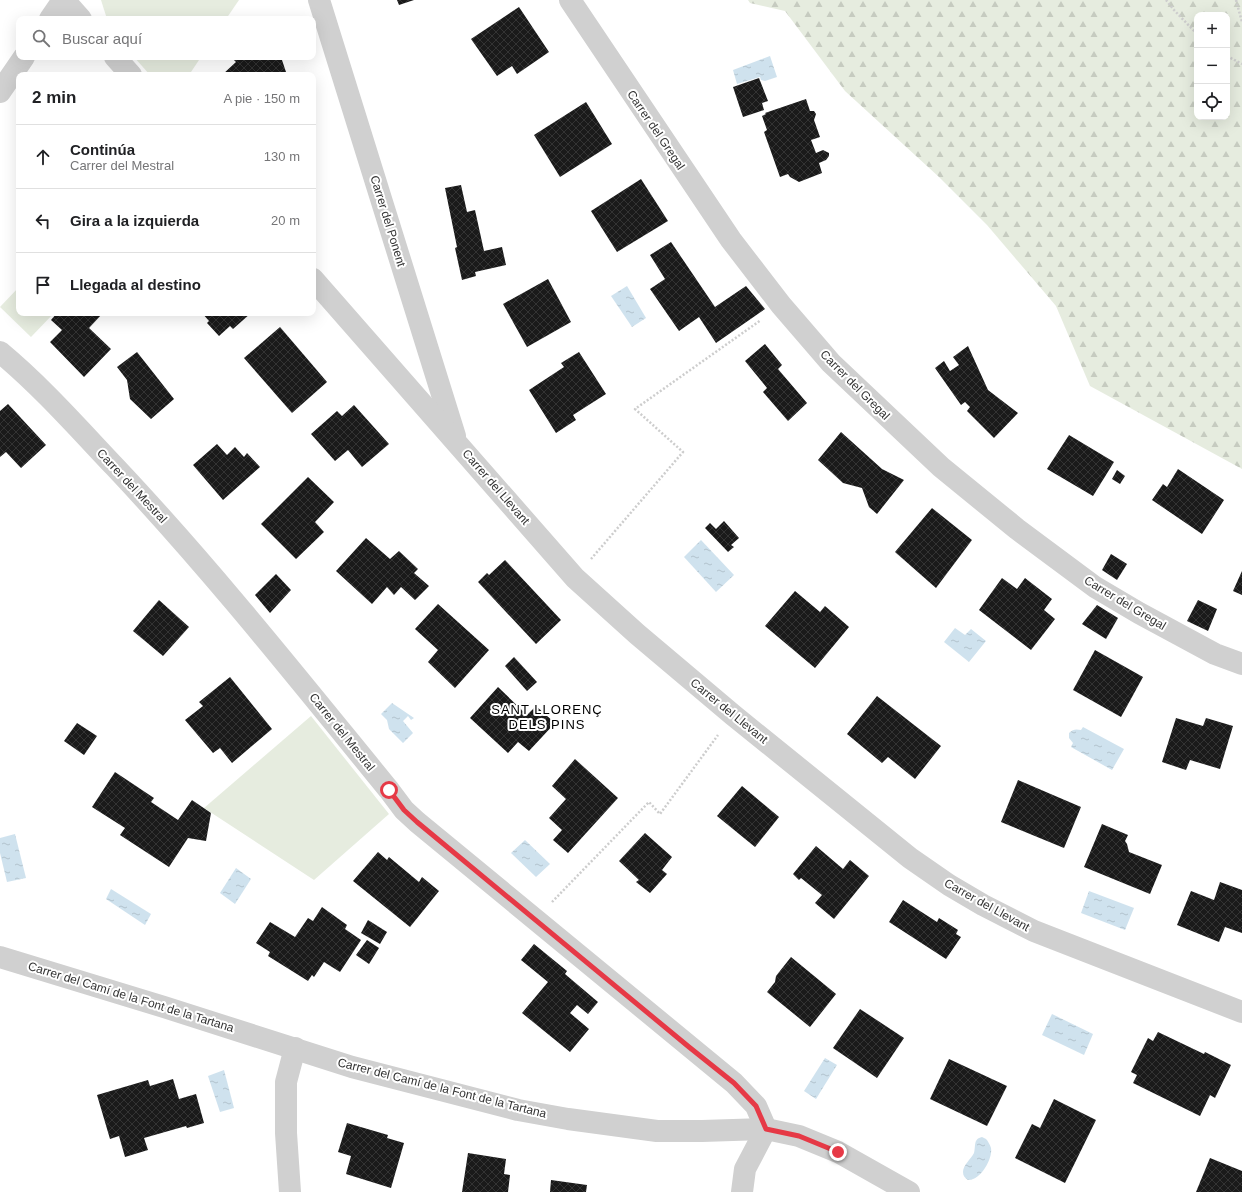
<!DOCTYPE html>
<html lang="es">
<head>
<meta charset="utf-8">
<style>
	:root { --surface:#fff; --page:#f6f6f6; --text:#202124; --muted:#757577; --line:#e0e0e0 }
	body { margin:0; font-family:Helvetica,sans-serif; background:var(--page); color:var(--text) }
	.controls { position:absolute; right:12px; top:12px; display:grid; overflow:hidden; border-radius:8px; box-shadow:0 4px 16px #0002 }
	.controls button { width:36px; height:36px; display:grid; place-items:center; padding:0; border:0; border-bottom:1px solid var(--line); background:var(--surface); color:var(--text); font:20px sans-serif }
	.stop { position:absolute; width:12px; height:12px; margin:-9px; border:3px solid #e63946; border-radius:50%; background:#fff }
	.stop.end { background:#e63946; border-color:#fff; box-shadow:0 1px 4px #0008 }
	.list { margin:0; padding:0; list-style:none }
	h2 { display:flex; justify-content:space-between; align-items:center; height:52px; margin:0; padding:0 16px; font-size:17px }
	h2 small { font-size:13px; font-weight:400; color:var(--muted) }
	.list li { display:grid; grid-template-columns:26px 1fr auto; gap:12px; align-items:center; box-sizing:border-box; height:64px; padding:0 16px; border-top:1px solid var(--line) }
	.list b { display:block; font-size:15px; white-space:nowrap }
	.list p { margin:0; font-size:13px; white-space:nowrap; color:var(--muted) }
	.list em { font-size:13px; font-style:normal; color:var(--muted) }
	.icon { flex:none; width:22px; height:22px; fill:none; stroke:currentColor; stroke-width:2; stroke-linecap:round; stroke-linejoin:round }
	.map { position:relative; flex:none; width:1242px; height:1192px; overflow:hidden }
	.search { position:absolute; background:var(--surface); box-shadow:0 4px 16px #0002; left:16px; top:16px; width:300px; height:44px; display:flex; align-items:center; gap:10px; box-sizing:border-box; padding:0 14px; border-radius:8px; color:var(--muted); font-size:15px }
	.panel { position:absolute; background:var(--surface); box-shadow:0 4px 16px #0002; left:16px; top:72px; width:300px; height:244px; border-radius:8px }
	.map>svg:first-child { display:block }
</style>
</head>
<body>
<div class="map">
<svg width="1242" height="1192" viewBox="0 0 1242 1192">
	<defs>
		<pattern id="forest-firs" width="22" height="20" patternUnits="userSpaceOnUse"><rect width="22" height="20" fill="#e6ecdf"/><path d="M5 1l3.5 6h-7zM16 11l3.5 6h-7z" fill="#c6cbc0"/></pattern>
		<pattern id="water-ripples" width="26" height="14" patternUnits="userSpaceOnUse"><rect width="26" height="14" fill="#cfe2ee"/><path d="M2 4q2-2 4 0t4 0M15 11q2-2 4 0t4 0" fill="none" stroke="#b2c2cd"/></pattern>
		<pattern id="building-cross-hatch" width="8" height="8" patternUnits="userSpaceOnUse"><rect width="8" height="8" fill="#1a1a1a"/><path d="M0 0l8 8M0 8l8-8" fill="none" stroke="#333"/></pattern>
	</defs>
	<rect width="100%" height="100%" fill="#fff"/>
	<g fill="#e6ecdf">
		<polygon points="101,0 239,0 226,19 107,19"/>
		<polygon points="134,57 201,57 189,75 150,75"/>
		<polygon points="19,287 19,313 54,313 31,337 0,307"/>
		<polygon points="311,716 389,814 314,880 204,808"/>
	</g>
	<path fill="url(#forest-firs)" fill-rule="evenodd" d="M748,0H1242V469L1090,386L1056,306L987,225L939,177L845,91L785,11L750,3ZM1197,15H1227V117H1197Z"/>
	<g fill="url(#water-ripples)">
		<polygon points="770,56 777,77 765,81 761,80 760,77 737,84 733,70"/>
		<polygon points="627,286 646,318 632,327 611,296"/>
		<polygon points="701,540 734,575 716,592 684,557"/>
		<polygon points="955,628 965,635 971,629 986,641 969,662 944,642"/>
		<polygon points="392,703 414,718 411,720 408,716 403,721 413,733 403,743 389,729 387,720 381,714"/>
		<path d="M1083,727L1124,749L1112,770L1071,747L1073,743L1069,738V733C1073,729 1076,729 1081,730Z"/>
		<polygon points="15,834 26,878 7,882 0,853 0,838"/>
		<polygon points="525,840 550,864 536,877 511,853"/>
		<polygon points="236,868 251,879 235,904 220,893"/>
		<polygon points="111,889 151,914 145,925 106,899"/>
		<polygon points="1089,891 1134,908 1125,930 1081,913"/>
		<polygon points="1052,1014 1093,1034 1084,1055 1042,1035"/>
		<polygon points="825,1058 837,1065 816,1099 804,1091"/>
		<polygon points="224,1070 234,1108 220,1112 208,1076"/>
		<path d="M982,1137L986,1139C988,1141 990,1145 991,1148C993,1159 980,1181 968,1180C965,1178 963,1176 963,1172C963,1165 971,1159 974,1153C976,1146 973,1139 982,1137Z"/>
	</g>
	<g fill="url(#building-cross-hatch)">
		<polygon points="397,0 414,0 399,5"/>
		<polygon points="519,7 549,52 517,74 512,66 497,76 471,39"/>
		<polygon points="231,57 281,57 287,75 222,75 236,62"/>
		<polygon points="759,78 768,101 762,103 764,110 743,117 733,87"/>
		<polygon points="806,99 810,111 814,111 816,114 814,120 820,137 811,140 816,153 823,150 829,153 829,156 826,160 819,163 822,173 799,182 790,177 788,174 780,177 764,132 767,130 762,116 766,114 765,113"/>
		<polygon points="586,102 612,144 560,177 534,135"/>
		<polygon points="641,179 668,221 617,252 591,211"/>
		<polygon points="461,185 467,212 475,210 484,251 502,247 506,265 475,272 476,276 462,280 455,248 457,247 445,188"/>
		<polygon points="671,242 715,307 746,286 765,309 716,343 699,317 679,331 650,289 665,279 650,255"/>
		<polygon points="548,279 571,322 527,347 503,304"/>
		<polygon points="57,313 103,313 89,328 111,349 84,377 50,342 62,330 51,320"/>
		<polygon points="202,313 251,313 233,329 230,326 219,336 207,323 209,321"/>
		<polygon points="280,327 327,382 292,413 244,358"/>
		<polygon points="765,344 782,365 778,369 807,403 788,421 763,392 767,388 745,361"/>
		<polygon points="968,346 988,390 1018,413 994,438 967,411 970,407 965,402 961,405 935,368 944,361 950,371 959,365 953,357"/>
		<polygon points="137,352 174,399 151,419 130,399 127,380 117,367"/>
		<polygon points="579,352 606,394 573,415 576,420 556,433 529,390 564,367 561,363"/>
		<polygon points="8,404 46,445 21,468 6,452 0,457 0,411"/>
		<polygon points="354,405 389,444 362,467 348,450 335,461 311,434 337,411 342,416"/>
		<polygon points="841,432 882,469 904,480 877,514 869,507 862,488 843,483 818,460"/>
		<polygon points="1069,435 1114,462 1093,496 1047,469"/>
		<polygon points="217,444 227,455 235,447 244,457 247,453 260,467 223,500 193,465"/>
		<polygon points="1178,469 1224,500 1202,534 1152,500 1163,484 1167,487"/>
		<polygon points="1117,470 1125,476 1120,484 1112,479"/>
		<polygon points="308,477 334,502 315,522 324,532 296,559 261,524"/>
		<polygon points="932,508 972,540 936,588 895,552"/>
		<polygon points="724,521 739,538 731,545 734,547 728,552 705,528 710,523 716,529"/>
		<polygon points="366,538 390,559 399,551 418,569 414,573 429,586 415,600 401,587 394,595 387,587 372,604 336,571"/>
		<polygon points="1111,554 1127,564 1117,580 1102,570"/>
		<polygon points="505,560 561,620 536,644 478,582 487,573 489,575"/>
		<polygon points="1242,571 1242,595 1233,591"/>
		<polygon points="276,574 291,590 270,613 255,595"/>
		<polygon points="1002,578 1017,589 1025,578 1052,599 1044,610 1055,619 1031,650 979,610"/>
		<polygon points="795,591 820,612 825,606 849,627 815,668 765,626"/>
		<polygon points="159,600 189,627 163,656 133,631"/>
		<polygon points="1198,600 1217,609 1208,631 1187,621"/>
		<polygon points="438,604 489,650 455,688 428,662 438,650 415,629"/>
		<polygon points="1097,605 1118,618 1106,639 1082,624"/>
		<polygon points="1095,650 1143,677 1121,717 1073,690"/>
		<polygon points="514,657 537,682 527,691 505,666"/>
		<polygon points="230,677 272,729 232,763 220,748 213,753 185,720 203,706 199,702"/>
		<polygon points="498,687 527,715 536,706 555,723 529,751 518,742 508,753 470,718"/>
		<polygon points="877,696 941,746 915,779 888,757 882,763 847,734"/>
		<polygon points="1176,718 1203,726 1206,718 1233,726 1220,769 1190,760 1186,770 1162,762"/>
		<polygon points="77,723 97,736 84,755 64,741"/>
		<polygon points="575,759 618,798 568,853 553,840 562,830 549,818 566,799 552,786"/>
		<polygon points="115,772 154,798 151,802 178,820 192,800 211,813 206,841 188,838 169,867 120,835 125,828 92,807"/>
		<polygon points="1018,780 1081,807 1064,848 1001,822"/>
		<polygon points="742,786 779,817 755,847 717,816"/>
		<polygon points="1102,824 1128,835 1125,841 1127,844 1129,852 1162,865 1150,894 1084,867"/>
		<polygon points="645,833 672,857 662,870 667,874 650,893 636,882 639,880 619,861"/>
		<polygon points="816,846 843,869 850,860 869,876 834,919 815,903 822,895 801,878 799,880 793,874"/>
		<polygon points="378,852 387,860 389,857 419,882 422,877 439,891 410,927 353,881"/>
		<polygon points="1220,882 1242,890 1242,933 1225,927 1219,942 1177,925 1191,891 1214,900"/>
		<polygon points="903,900 937,922 939,918 958,930 956,934 961,937 946,959 889,922"/>
		<polygon points="322,907 347,925 345,929 361,940 340,972 324,962 314,977 312,975 308,981 268,956 270,952 256,943 270,922 295,937 308,918 313,921"/>
		<polygon points="368,920 387,932 380,944 361,933"/>
		<polygon points="367,940 379,948 369,964 356,955"/>
		<polygon points="534,944 567,971 565,974 598,1002 588,1014 577,1005 570,1013 589,1029 570,1052 522,1013 548,982 521,960"/>
		<polygon points="791,957 836,994 810,1027 767,992 775,982 776,976"/>
		<polygon points="860,1009 904,1038 877,1078 833,1048"/>
		<polygon points="1158,1032 1204,1054 1205,1052 1231,1065 1215,1098 1210,1095 1200,1116 1133,1083 1137,1075 1131,1072 1148,1038 1153,1041"/>
		<polygon points="949,1059 1007,1086 987,1126 930,1099"/>
		<polygon points="173,1079 179,1099 196,1094 204,1123 187,1128 186,1126 144,1138 148,1150 125,1157 119,1136 110,1139 97,1095 148,1080 150,1086"/>
		<polygon points="1054,1099 1096,1120 1065,1183 1015,1158 1032,1124 1040,1128"/>
		<polygon points="347,1123 388,1135 387,1138 404,1143 391,1188 346,1174 351,1156 338,1152"/>
		<polygon points="468,1153 506,1159 504,1174 510,1175 508,1192 462,1192"/>
		<polygon points="1210,1158 1242,1171 1242,1192 1196,1192"/>
		<polygon points="551,1180 587,1185 586,1192 550,1192"/>
	</g>
	<g fill="none" stroke-linecap="round" stroke-linejoin="round">
		<g stroke="#cdcdcd" stroke-width="2.5" stroke-dasharray="2 2" stroke-linecap="butt">
			<polyline points="1166,0 1174,10 1197,34"/>
			<polyline points="1236,0 1242,22"/>
			<polyline points="1227,56 1242,64"/>
			<polyline points="591,559 683,452 635,409 761,320"/>
			<polyline points="552,902 649,802 660,814 718,735"/>
		</g>
		<g stroke="#d0d0d0" stroke-width="22">
			<polyline points="64,0 81,19"/>
			<polyline points="319,0 455,436"/>
			<polyline points="570,0 731,240 781,305 831,363 941,467 1017,529 1095,587 1139,613 1215,654 1242,664"/>
			<polyline points="50,19 63,0"/>
			<polyline points="115,57 131,75"/>
			<polyline points="0,92 24,57"/>
			<polyline points="313,279 575,578 637,634 733,715 910,858 949,885 983,905 1034,931 1242,1012"/>
			<path d="M0,352C42,387 78,428 115,467C212,570 300,681 389,790L404,810L417,822L734,1083L756,1106L766,1129L745,1169L742,1192"/>
			<polyline points="0,957 164,1007 352,1067 518,1110 568,1119 657,1131 702,1131 766,1129 799,1136 838,1152 909,1192"/>
			<polyline points="290,1192 286,1133 286,1082 295,1048"/>
		</g>
	</g>
	<g fill="none" stroke-linecap="round" stroke-linejoin="round">
		<polyline stroke="#e63946" stroke-width="5" points="389,790 404,810 417,822 689,1047 734,1083 756,1106 766,1129 799,1136 838,1152"/>
	</g>
	<g text-anchor="middle" dominant-baseline="central" stroke-width="4" stroke-linejoin="round" paint-order="stroke">
		<g font-size="12" fill="#333" stroke="#fff">
			<text transform="translate(656 130) rotate(56)">Carrer del Gregal</text>
			<text transform="translate(388 221) rotate(73)">Carrer del Ponent</text>
			<text transform="translate(855 385) rotate(45)">Carrer del Gregal</text>
			<text transform="translate(132 486) rotate(47)">Carrer del Mestral</text>
			<text transform="translate(496 487) rotate(49)">Carrer del Llevant</text>
			<text transform="translate(1125 603) rotate(31)">Carrer del Gregal</text>
			<text transform="translate(729 711) rotate(39)">Carrer del Llevant</text>
			<text transform="translate(342 732) rotate(51)">Carrer del Mestral</text>
			<text transform="translate(987 905) rotate(29)">Carrer del Llevant</text>
			<text transform="translate(131 997) rotate(17)">Carrer del Camí de la Font de la Tartana</text>
			<text transform="translate(442 1088) rotate(14)">Carrer del Camí de la Font de la Tartana</text>
		</g>
		<g font-size="13" letter-spacing="1" fill="#000" stroke="#fff">
			<text x="547" y="709">SANT LLORENÇ<tspan x="547" dy="15">DELS PINS</tspan></text>
		</g>
	</g>
</svg>
<div class="controls">
<button>+</button>
<button>−</button>
<button><svg class="icon" aria-label="locate" viewBox="0 0 24 24"><circle cx="12" cy="12" r="6"/><path d="M12 2v4M12 18v4M2 12h4M18 12h4"/></svg></button>
</div>
<div class="stop" style="left:389px;top:790px"></div>
<div class="stop end" style="left:838px;top:1152px"></div>
<div class="search"><svg class="icon" aria-label="search" viewBox="0 0 24 24"><circle cx="10" cy="10" r="6"/><path d="M15 15l6 6"/></svg>Buscar aquí</div>
<section class="panel">
<h2>2 min<small>A pie · 150 m</small></h2>
<ul class="list">
<li><svg class="icon" aria-label="ahead" viewBox="0 0 24 24"><path d="M12 20V5M6 11l6-6 6 6"/></svg><div><b>Continúa</b><p>Carrer del Mestral</p></div><em>130 m</em></li>
<li><svg class="icon" aria-label="left" viewBox="0 0 24 24"><path d="M17 20v-9H6M10 6l-5 5 5 5"/></svg><div><b>Gira a la izquierda</b></div><em>20 m</em></li>
<li><svg class="icon" aria-label="arrive" viewBox="0 0 24 24"><path d="M6 21V4h12l-3 4 3 4H6"/></svg><div><b>Llegada al destino</b></div></li>
</ul>
</section>
</div>
</body>
</html>
